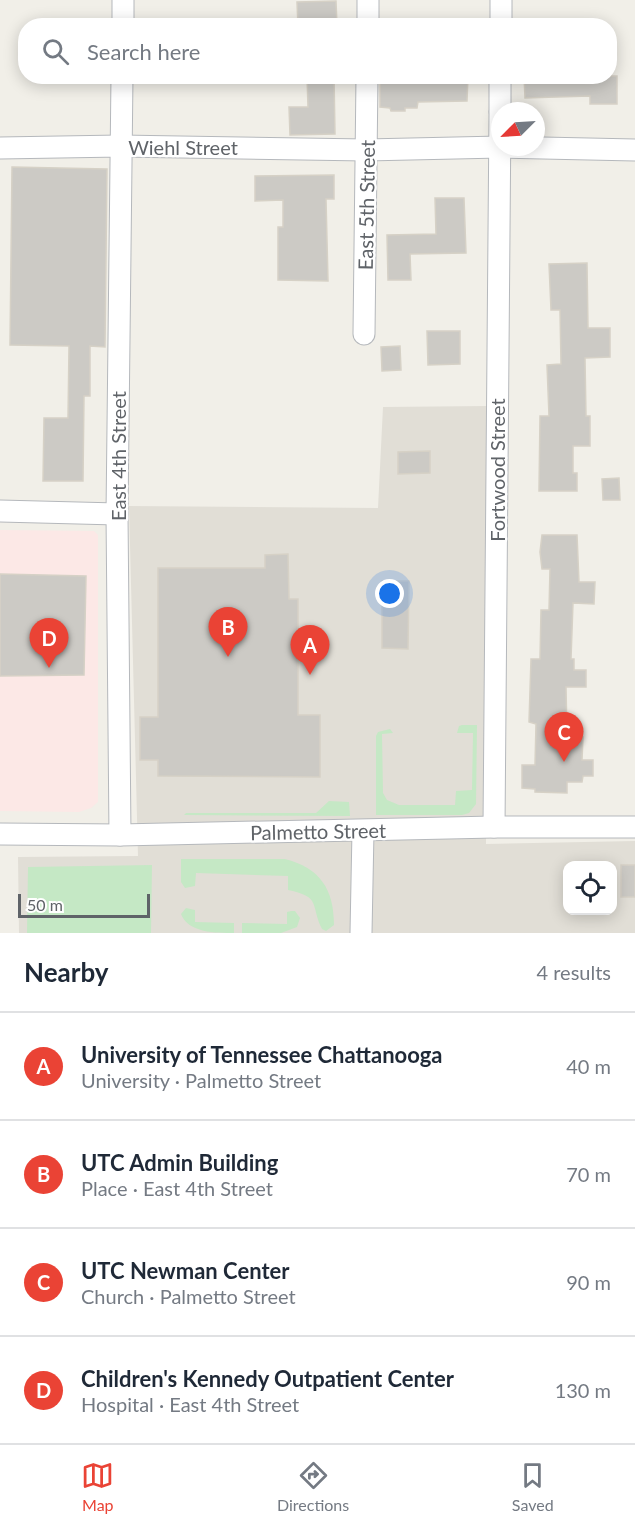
<!DOCTYPE html>
<html lang="en">
<head>
<meta charset="utf-8">
<style>
	:root { --surface:#fff; --page:#f6f6f7; --text:#1f2937; --muted:#747a83; --line:#e0e1e3; --accent:#ea4335 }
	body { margin:0; font-family:Lato,sans-serif; background:var(--page); color:var(--text) }
	.controls { position:absolute; right:18px; bottom:18px; display:grid; overflow:hidden; border-radius:12px; box-shadow:0 3px 15px #0003 }
	.controls button { width:54px; height:54px; display:grid; place-items:center; padding:0; border:0; border-bottom:2px solid var(--line); background:var(--surface); color:var(--text); font:30px sans-serif }
	.compass { position:absolute; left:491px; top:102px; width:54px; height:54px; border-radius:50%; background:var(--surface); box-shadow:0 3px 15px #0003; rotate:246deg }
	.scale { position:absolute; left:18px; bottom:15px; width:132px; box-sizing:border-box; padding-left:6px; border:3px solid #5f6368; border-top:0; font-size:16px; line-height:21px; white-space:nowrap; color:#5f6368; -webkit-text-stroke:4px #fff; paint-order:stroke }
	.you { position:absolute; left:390px; top:594px; width:21px; height:21px; margin:-15px; border:4px solid #fff; border-radius:50%; background:#1a73e8; box-shadow:0 0 0 9px #1a73e833 }
	.badge { display:grid; place-items:center; width:39px; height:39px; border-radius:50%; background:var(--accent); color:#fff; font-size:20px; font-weight:700 }
	.pin { position:absolute; translate:-50% -50px; filter:drop-shadow(0 2px 3px #0008) }
	.pin::after { content:''; position:absolute; top:32px; width:21px; height:18px; background:inherit; clip-path:polygon(0 0,100% 0,50% 100%) }
	.list { margin:0; padding:0; list-style:none }
	h2 { display:flex; justify-content:space-between; align-items:center; height:78px; margin:0; padding:0 24px; font-size:26px }
	h2 small { font-size:20px; font-weight:400; color:var(--muted) }
	.list li { display:grid; grid-template-columns:39px 1fr auto; gap:18px; align-items:center; box-sizing:border-box; height:108px; padding:0 24px; border-top:2px solid var(--line) }
	.list b { display:block; font-size:22px; white-space:nowrap }
	.list p { margin:0; font-size:20px; white-space:nowrap; color:var(--muted) }
	.list em { font-size:20px; font-style:normal; color:var(--muted) }
	.icon { flex:none; width:33px; height:33px; fill:none; stroke:currentColor; stroke-width:2; stroke-linecap:round; stroke-linejoin:round }
	.map { position:relative; flex:none; width:635px; height:933px; overflow:hidden }
	.search { position:absolute; background:var(--surface); box-shadow:0 3px 15px #0003; left:18px; right:18px; top:18px; height:66px; display:flex; align-items:center; gap:15px; box-sizing:border-box; padding:0 21px; border-radius:24px; color:var(--muted); font-size:22px }
	.sheet { height:510px; background:var(--surface) }
	nav { display:flex; justify-content:space-around; align-items:center; box-sizing:border-box; height:84px; border-top:2px solid var(--line); background:var(--surface); font-size:16px; color:var(--muted) }
	nav a { display:grid; justify-items:center; gap:3px }
	nav .on { color:var(--accent) }
	.map>svg:first-child { display:block }
</style>
</head>
<body>
<div class="map">
<svg width="635" height="933" viewBox="0 0 635 933">
	<rect width="100%" height="100%" fill="#f1efe8"/>
	<path fill="#e1ded6" fill-rule="evenodd" d="M487,406L486,844L635,841V933H19L18,857L138,856L129,506L378,508L383,407ZM568,866H612V910H568Z"/>
	<polygon fill="#fce8e6" points="0,530 94,531 98,535 98,802 91,808 79,812 0,811"/>
	<g fill="#c5e8c5">
		<polygon points="462,725 477,725 476,804 469,813 462,815 376,815 376,736 378,732 390,729 393,733 382,734 383,793 387,800 399,805 455,805 456,791 472,790 473,733 457,733 459,726"/>
		<polygon points="329,801 349,802 350,816 184,815 186,813 316,813"/>
		<path d="M181,859H285C320,868 334,889 334,925L326,931L322,929C310,905 322,897 288,890V876L196,873L195,886L185,888L181,882Z"/>
		<polygon points="152,865 151,933 27,933 28,867"/>
		<path d="M186,908L195,910V922L234,923V933C216,933 188,933 181,914Z"/>
		<polygon points="291,911 295,911 300,918 297,927 281,933 242,933 242,923 287,924 287,912"/>
	</g>
	<g fill="#cccac5" stroke="#d6d1c6" stroke-width="1.5">
		<polygon points="336,1 337,26 298,26 297,2"/>
		<polygon points="307,76 334,76 335,134 290,135 289,107 308,107"/>
		<polygon points="380,76 468,76 467,101 418,102 417,108 405,108 405,111 391,111 390,108 380,107"/>
		<polygon points="524,76 617,76 617,104 590,104 590,96 525,98"/>
		<polygon points="12,167 107,169 105,347 90,346 90,396 84,396 83,481 43,481 44,418 68,418 69,346 10,345"/>
		<polygon points="334,175 334,199 326,199 328,281 278,280 278,227 283,227 283,200 255,201 255,176"/>
		<polygon points="435,198 464,198 466,253 410,254 411,280 388,280 387,235 436,234"/>
		<polygon points="587,263 588,328 610,328 610,357 585,358 586,416 590,416 590,446 573,446 573,473 577,473 577,491 539,491 540,416 549,416 547,365 561,364 560,310 551,310 549,264"/>
		<polygon points="427,331 460,331 460,364 428,365"/>
		<polygon points="400,346 401,370 382,371 381,347"/>
		<polygon points="430,451 430,473 398,474 398,452"/>
		<polygon points="619,478 620,500 603,500 602,479"/>
		<polygon points="542,535 577,535 579,582 595,582 594,604 573,603 571,659 574,659 574,670 586,670 586,687 566,687 567,736 583,737 582,760 593,760 593,776 583,776 582,782 567,782 567,793 535,792 535,789 522,788 522,765 535,765 536,724 529,722 531,659 540,659 541,610 549,610 550,569 542,569 540,552"/>
		<polygon points="288,554 289,599 298,599 298,715 320,715 320,777 158,776 158,760 140,760 140,717 158,717 158,568 265,568 265,555"/>
		<polygon points="0,574 86,576 84,675 0,676"/>
		<polygon points="382,581 409,581 408,649 382,648"/>
		<rect x="621" y="865" width="14" height="32"/>
	</g>
	<g fill="none" stroke-linecap="round" stroke-linejoin="round">
		<defs>
			<g id="street">
				<polyline points="123,26 123,0"/>
				<polyline points="368,26 368,0"/>
				<polyline points="501,26 501,0"/>
				<polyline points="500,111 500,76"/>
				<polyline points="0,148 120,146 366,150 500,147 635,150"/>
				<polyline points="364,334 367,76"/>
				<polyline points="0,511 117,514"/>
				<polyline points="494,827 500,113"/>
				<polyline points="0,834 120,835 494,827 635,827"/>
				<polyline points="120,835 117,514 122,76"/>
				<polyline points="361,933 363,831"/>
			</g>
		</defs>
		<use href="#street" stroke="#b5b8bc" stroke-width="23"/>
		<use href="#street" stroke="#fff" stroke-width="21"/>
	</g>
	<g text-anchor="middle" dominant-baseline="central" stroke-width="4.5" stroke-linejoin="round" paint-order="stroke">
		<g font-size="20" fill="#5f6368" stroke="#fff">
			<text x="183" y="147">Wiehl Street</text>
			<text transform="translate(366 205) rotate(-89)">East 5th Street</text>
			<text transform="translate(118 456) rotate(-90)">East 4th Street</text>
			<text transform="translate(497 470) rotate(-90)">Fortwood Street</text>
			<text transform="translate(318 831) rotate(-1)">Palmetto Street</text>
		</g>
	</g>
</svg>
<div class="controls">
<button><svg class="icon" aria-label="locate" viewBox="0 0 24 24"><circle cx="12" cy="12" r="6"/><path d="M12 2v4M12 18v4M2 12h4M18 12h4"/></svg></button>
</div>
<svg class="compass" viewBox="-18 -18 36 36"><path d="M0-13l5 13h-10z" fill="#e53935"/><path d="M0 13l5-13h-10z" fill="#747a83"/></svg>
<div class="scale">50 m</div>
<div class="you"></div>
<div class="pin badge" style="left:310px;top:675px">A</div>
<div class="pin badge" style="left:228px;top:657px">B</div>
<div class="pin badge" style="left:564px;top:762px">C</div>
<div class="pin badge" style="left:49px;top:668px">D</div>
<div class="search"><svg class="icon" aria-label="search" viewBox="0 0 24 24"><circle cx="10" cy="10" r="6"/><path d="M15 15l6 6"/></svg>Search here</div>
</div>
<section class="sheet">
<h2>Nearby<small>4 results</small></h2>
<ul class="list">
<li><span class="badge">A</span><div><b>University of Tennessee Chattanooga</b><p>University · Palmetto Street</p></div><em>40 m</em></li>
<li><span class="badge">B</span><div><b>UTC Admin Building</b><p>Place · East 4th Street</p></div><em>70 m</em></li>
<li><span class="badge">C</span><div><b>UTC Newman Center</b><p>Church · Palmetto Street</p></div><em>90 m</em></li>
<li><span class="badge">D</span><div><b>Children's Kennedy Outpatient Center</b><p>Hospital · East 4th Street</p></div><em>130 m</em></li>
</ul>
</section>
<nav>
<a class="on"><svg class="icon" aria-label="map" viewBox="0 0 24 24"><path d="M3 6l6-2 6 2 6-2v14l-6 2-6-2-6 2zM9 4v14M15 6v14"/></svg>Map</a>
<a><svg class="icon" aria-label="directions" viewBox="0 0 24 24"><path d="M12 3l9 9-9 9-9-9zM9 14v-3h6M13 9l2 2-2 2"/></svg>Directions</a>
<a><svg class="icon" aria-label="saved" viewBox="0 0 24 24"><path d="M7 4h10v16l-5-4-5 4z"/></svg>Saved</a>
</nav>
</body>
</html>
